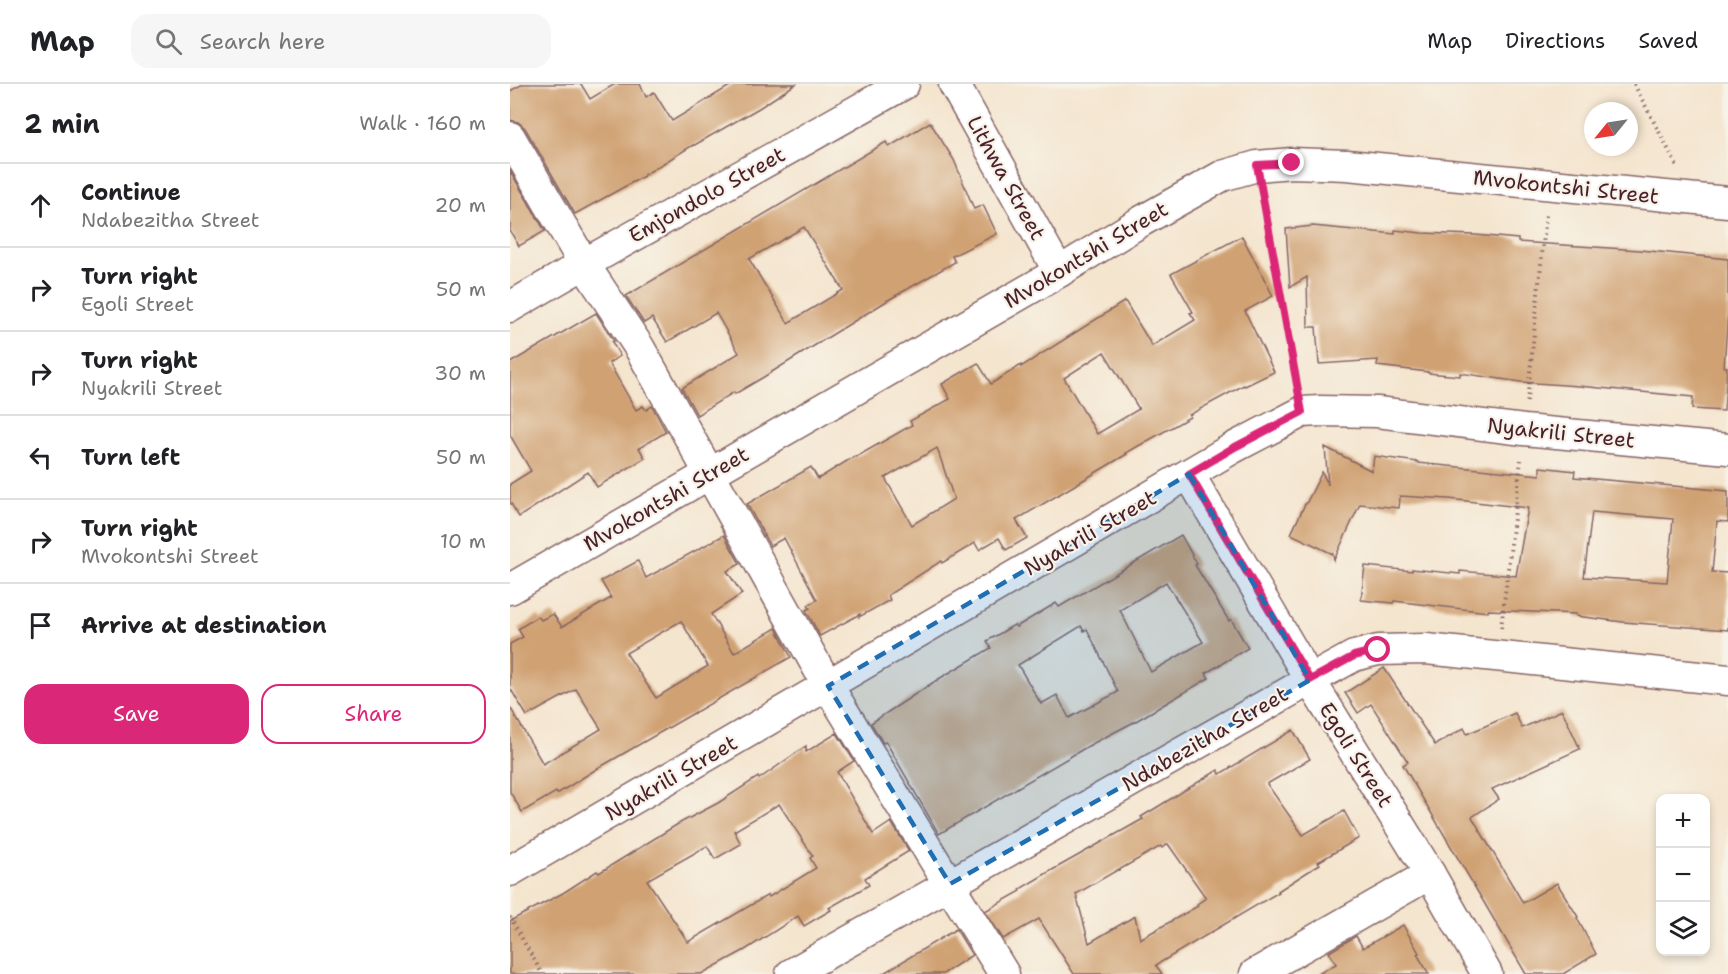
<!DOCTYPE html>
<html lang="en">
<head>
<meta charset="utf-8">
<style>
	:root { --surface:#fff; --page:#f6f6f6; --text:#202124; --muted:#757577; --line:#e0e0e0; --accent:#db2777 }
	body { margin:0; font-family:"Shantell Sans",sans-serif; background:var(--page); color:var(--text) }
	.controls { position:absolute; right:18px; bottom:18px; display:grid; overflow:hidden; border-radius:12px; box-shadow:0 3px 9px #0003 }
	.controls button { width:54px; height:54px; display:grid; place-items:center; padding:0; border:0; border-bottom:2px solid var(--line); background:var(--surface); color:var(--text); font:30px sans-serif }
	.compass { position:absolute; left:1074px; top:18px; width:54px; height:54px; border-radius:50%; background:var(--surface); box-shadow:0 3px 9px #0003; rotate:240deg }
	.stop { position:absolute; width:18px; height:18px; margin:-14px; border:4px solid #db2777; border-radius:50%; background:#fff }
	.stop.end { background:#db2777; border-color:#fff; box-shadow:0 2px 6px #0008 }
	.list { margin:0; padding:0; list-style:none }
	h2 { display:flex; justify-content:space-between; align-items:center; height:78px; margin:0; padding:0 24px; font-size:26px }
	h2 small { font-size:20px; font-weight:400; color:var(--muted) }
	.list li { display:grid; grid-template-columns:39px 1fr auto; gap:18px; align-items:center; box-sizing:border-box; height:84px; padding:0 24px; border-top:2px solid var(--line) }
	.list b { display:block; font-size:22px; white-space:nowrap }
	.list p { margin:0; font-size:20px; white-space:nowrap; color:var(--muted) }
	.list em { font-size:20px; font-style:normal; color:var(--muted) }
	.actions { display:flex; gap:12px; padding:18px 24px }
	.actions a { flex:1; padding:14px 0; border:2px solid var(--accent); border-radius:18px; text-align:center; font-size:21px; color:var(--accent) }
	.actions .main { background:var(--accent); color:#fff }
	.icon { flex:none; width:33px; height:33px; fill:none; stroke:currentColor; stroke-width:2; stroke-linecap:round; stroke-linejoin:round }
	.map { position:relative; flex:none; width:1218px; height:890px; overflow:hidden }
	header { display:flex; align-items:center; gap:36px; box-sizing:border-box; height:84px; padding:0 30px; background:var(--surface); border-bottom:2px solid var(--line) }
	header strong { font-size:28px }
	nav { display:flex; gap:33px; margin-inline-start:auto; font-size:21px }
	.search { width:420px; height:54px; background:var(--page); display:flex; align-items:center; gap:15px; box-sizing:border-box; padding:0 21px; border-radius:18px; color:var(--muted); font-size:22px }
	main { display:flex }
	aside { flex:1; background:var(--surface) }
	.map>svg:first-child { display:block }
</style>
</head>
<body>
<header>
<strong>Map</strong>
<div class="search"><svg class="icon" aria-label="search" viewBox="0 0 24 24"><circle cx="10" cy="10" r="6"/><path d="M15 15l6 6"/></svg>Search here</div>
<nav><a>Map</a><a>Directions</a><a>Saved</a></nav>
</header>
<main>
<aside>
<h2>2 min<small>Walk · 160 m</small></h2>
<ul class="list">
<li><svg class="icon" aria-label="ahead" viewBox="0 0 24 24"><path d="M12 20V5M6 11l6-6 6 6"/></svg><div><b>Continue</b><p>Ndabezitha Street</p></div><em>20 m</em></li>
<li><svg class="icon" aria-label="right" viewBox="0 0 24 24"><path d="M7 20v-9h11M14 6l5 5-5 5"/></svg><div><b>Turn right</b><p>Egoli Street</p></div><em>50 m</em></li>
<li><svg class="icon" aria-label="right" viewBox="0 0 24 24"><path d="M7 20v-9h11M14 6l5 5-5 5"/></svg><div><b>Turn right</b><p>Nyakrili Street</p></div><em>30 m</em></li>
<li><svg class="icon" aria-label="left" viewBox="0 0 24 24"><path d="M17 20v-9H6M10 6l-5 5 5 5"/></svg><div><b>Turn left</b></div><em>50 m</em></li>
<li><svg class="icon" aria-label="right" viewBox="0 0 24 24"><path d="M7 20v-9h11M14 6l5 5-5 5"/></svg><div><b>Turn right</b><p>Mvokontshi Street</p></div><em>10 m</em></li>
<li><svg class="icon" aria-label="arrive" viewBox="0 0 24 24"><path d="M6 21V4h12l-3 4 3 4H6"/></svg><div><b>Arrive at destination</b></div></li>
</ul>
<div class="actions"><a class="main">Save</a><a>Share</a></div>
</aside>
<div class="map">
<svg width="1218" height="890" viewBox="0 0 1218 890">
	<rect width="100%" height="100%" fill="#f7f3e8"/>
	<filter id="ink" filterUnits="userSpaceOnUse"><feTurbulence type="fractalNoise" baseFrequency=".0167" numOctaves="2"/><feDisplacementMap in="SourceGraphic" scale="12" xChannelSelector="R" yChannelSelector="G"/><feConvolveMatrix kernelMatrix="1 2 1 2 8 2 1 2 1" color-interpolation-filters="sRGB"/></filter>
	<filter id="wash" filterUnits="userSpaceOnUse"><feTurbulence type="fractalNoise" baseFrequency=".008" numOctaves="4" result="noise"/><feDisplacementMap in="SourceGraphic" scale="24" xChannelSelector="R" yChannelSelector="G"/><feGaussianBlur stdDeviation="1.35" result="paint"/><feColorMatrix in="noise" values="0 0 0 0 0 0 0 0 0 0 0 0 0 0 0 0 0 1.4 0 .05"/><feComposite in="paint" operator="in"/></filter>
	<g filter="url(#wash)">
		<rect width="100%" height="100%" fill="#f4e5cf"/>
		<g id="blocks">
			<g fill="#d0a273" fill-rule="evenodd">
				<polygon points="13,0 71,0 80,15 105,0 130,0 136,13 144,8 162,37 223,0 286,0 249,24 183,62 183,61 134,91 134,92 65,130 15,44 8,38 0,36 0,7"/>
				<path d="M420,38L444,76L464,125L473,121L487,150L442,172L445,178L380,215L252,294L225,310L224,308L187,331L172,304L229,269L206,229L157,258L142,234L134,239L116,212L376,58L379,63ZM294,143L333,206L278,239L239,175Z"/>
				<polygon points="0,87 35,147 9,162 0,147"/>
				<polygon points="803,142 885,150 885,146 912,149 965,151 1008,155 1008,158 1130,166 1218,175 1218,227 1214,283 1217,283 1214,327 1182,325 1183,313 1069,302 1011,298 950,289 950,292 918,289 918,288 867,282 868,276 809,280 806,243 798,243 797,193 780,203 776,145"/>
				<path d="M732,152L763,212L735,227L764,288L735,302L734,301L679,331L680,333L616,369L617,370L506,436L517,454L496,466L489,454L469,466L465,459L432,479L431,477L378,511L380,516L349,533L350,530L310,552L296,526L300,524L298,521L307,516L274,454L260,462L237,420L301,383L308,395L345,372L346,373L402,341L400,337L440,315L432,300L468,279L481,300L511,281V283L615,217L642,262L685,236L680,229L683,228L661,190ZM594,268L629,325L587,350L554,294ZM427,364L444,415L402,441L375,394Z"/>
				<polygon points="86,229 104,257 102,258 110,272 99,279 126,326 133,322 136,326 142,322 156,348 129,364 135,374 87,403 78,388 9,433 0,418 0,400 21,387 0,351 0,279"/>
				<path d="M815,363L862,387L864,372L908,378L907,379L1030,391V383L1065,387L1064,393L1218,407V438L1207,437L1202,488L1218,489V546L1113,538L1066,532V530L978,526V528L884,517L883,519L851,516L855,482L902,487V485L950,490V487L1006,492L1018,424L939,415L890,412L889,424L850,420L824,476L823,470L781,450L795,420H796L812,388L818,401ZM1082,428L1163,435L1157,498L1074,493Z"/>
				<path d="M214,451L230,480L217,487L232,510L201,530L224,569L266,544L281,573L85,686L47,710L46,708L12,728L0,708V623L33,680L91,645L66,605L17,632L0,604V560L13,553L8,545L28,532L31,536L43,530L52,543L101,514L91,497L128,477L136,494ZM171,537L198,582L146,614L116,569Z"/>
				<path d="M671,451L687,480L685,481L719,537L721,535L738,564L696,589L699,594L626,637L580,661L429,750L376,658L373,659L361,639L427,596L481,564L477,557L504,541L506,543L546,519L549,523ZM656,498L693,558L641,588L610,526ZM571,542L574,547L577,545L608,608L559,634L547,611L531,620L508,581Z"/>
				<polygon points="874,584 925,661 954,644 957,650 1005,629 1012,644 1052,626 1070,665 982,705 989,715 962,733 1013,819 1047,799 1068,833 1067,834 1086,870 1053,890 1016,890 893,681 898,678 861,620 848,629 835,609"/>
				<path d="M783,646L800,675L757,700L793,751L834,727L849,754L808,778L810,780L768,807L769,808L646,881L652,890H564L529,835L493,855L475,827L511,807L510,805L537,789L633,735L631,733L708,686L710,690ZM658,760L696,814L687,820L688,822L630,855L625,832L579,859L566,810L609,785V786L651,762L652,764Z"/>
				<path d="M327,649L344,677L327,688L363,750L381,738L399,767L355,794L359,801L319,824L321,826L294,842L288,832L235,866L191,890H0V837L53,809L87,787L89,789L168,740L208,719L248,693L249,695L296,662V668ZM269,720L303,772L300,774L306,784L259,813L258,811L178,858L137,796L197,762L205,775L231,760L224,747Z"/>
				<polygon points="893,841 909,869 907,870 919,890 808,890 826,880 819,868 846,852 853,864"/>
				<polygon points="446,845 462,871 433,890 372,890"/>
			</g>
		</g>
	</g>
	<g filter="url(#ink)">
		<use href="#blocks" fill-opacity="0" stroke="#866464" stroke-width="1.5"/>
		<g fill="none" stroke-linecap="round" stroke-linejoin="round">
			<defs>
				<g id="street">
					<polyline points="444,0 549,188"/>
					<polyline points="0,53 74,180 129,263 318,602 494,890"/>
					<polyline points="0,223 74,180 394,0"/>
					<polyline points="679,390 800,596 920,790 977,890"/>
					<polyline points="0,505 549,188 630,138 712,92 747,82 782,79 837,81 1218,118"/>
					<polyline points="0,787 723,364 792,328 810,327 867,328 1014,346 1218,365"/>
					<polyline points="281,890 800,596 844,572 868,566 916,565 1218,596"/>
					<polyline points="745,890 920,790"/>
				</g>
			</defs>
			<use href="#street" stroke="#866464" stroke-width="33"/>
			<g stroke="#866464" stroke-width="4" stroke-dasharray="1.5 4.5" stroke-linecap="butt">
				<polyline points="1124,0 1167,82"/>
				<polyline points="752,111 787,298"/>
				<polyline points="1017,318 1036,131"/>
				<polyline points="991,544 1011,376"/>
				<polyline points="0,833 32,890"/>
			</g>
			<use href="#street" stroke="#fff" stroke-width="30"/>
		</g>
	</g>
	<g fill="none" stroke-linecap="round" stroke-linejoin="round" filter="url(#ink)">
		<polyline stroke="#db2777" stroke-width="8" points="782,79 747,81 792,328 723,364 679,390 800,596 844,572 868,566"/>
	</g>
	<path fill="#1f6fb2" fill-opacity="0.2" stroke="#1f6fb2" stroke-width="4.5" stroke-dasharray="12 8" stroke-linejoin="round" d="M679,390L800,596L440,800L318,602Z"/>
	<g text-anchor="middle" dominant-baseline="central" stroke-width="4.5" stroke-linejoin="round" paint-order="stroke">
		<g font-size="21" fill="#4a1f2b" stroke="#f7f3e8">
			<text transform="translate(496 94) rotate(61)">Lithwa Street</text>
			<text transform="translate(1056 103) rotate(6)">Mvokontshi Street</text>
			<text transform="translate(197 111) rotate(-29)">Emjondolo Street</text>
			<text transform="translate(576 171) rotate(-31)">Mvokontshi Street</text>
			<text transform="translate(1051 349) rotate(6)">Nyakrili Street</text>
			<text transform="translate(156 415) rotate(-30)">Mvokontshi Street</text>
			<text transform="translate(580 449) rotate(-30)">Nyakrili Street</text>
			<text transform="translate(695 655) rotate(-30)">Ndabezitha Street</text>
			<text transform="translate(846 671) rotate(58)">Egoli Street</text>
			<text transform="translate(161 694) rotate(-30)">Nyakrili Street</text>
		</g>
	</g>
</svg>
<div class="controls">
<button>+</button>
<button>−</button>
<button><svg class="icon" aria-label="layers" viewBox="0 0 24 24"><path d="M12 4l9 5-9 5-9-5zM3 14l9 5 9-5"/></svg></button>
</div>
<svg class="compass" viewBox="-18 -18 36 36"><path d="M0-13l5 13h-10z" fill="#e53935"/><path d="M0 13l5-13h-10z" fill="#757577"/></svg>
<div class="stop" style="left:868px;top:566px"></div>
<div class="stop end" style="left:782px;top:79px"></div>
</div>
</main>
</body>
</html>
